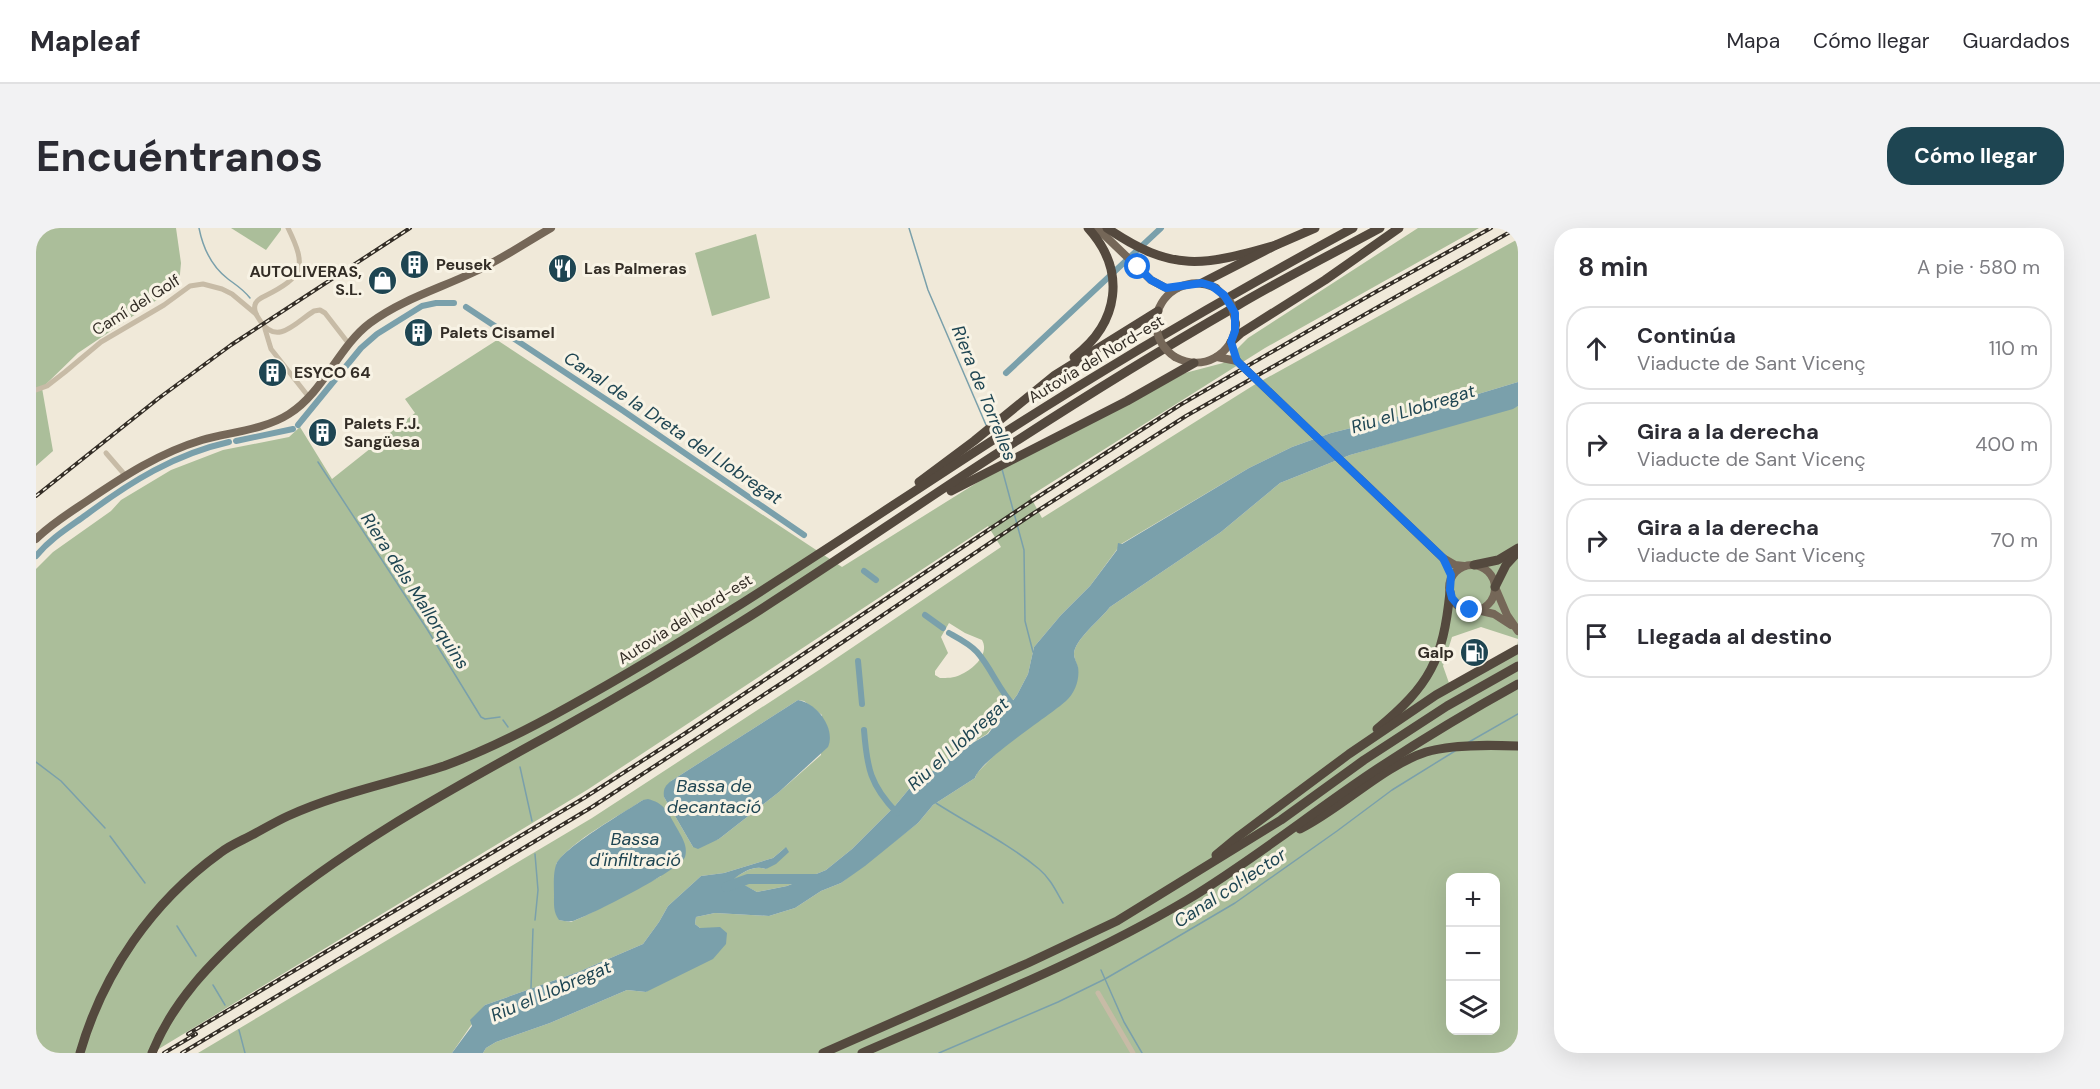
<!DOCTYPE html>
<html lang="es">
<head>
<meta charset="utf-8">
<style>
	:root { --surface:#fff; --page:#f2f2f3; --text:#2b2b33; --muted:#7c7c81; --line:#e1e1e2; --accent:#1e4552 }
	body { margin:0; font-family:"DM Sans",sans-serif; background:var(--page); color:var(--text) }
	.controls { position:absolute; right:18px; bottom:18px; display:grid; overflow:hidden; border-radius:12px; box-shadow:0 6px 24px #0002 }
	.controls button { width:54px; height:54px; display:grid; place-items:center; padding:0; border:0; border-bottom:2px solid var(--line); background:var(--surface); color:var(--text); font:30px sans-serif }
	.stop { position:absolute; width:18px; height:18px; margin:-14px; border:4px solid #1a73e8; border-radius:50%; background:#fff }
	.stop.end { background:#1a73e8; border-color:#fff; box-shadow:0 2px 6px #0008 }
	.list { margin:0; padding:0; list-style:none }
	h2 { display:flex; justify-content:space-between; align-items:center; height:78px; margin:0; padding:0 24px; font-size:26px }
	h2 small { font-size:20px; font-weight:400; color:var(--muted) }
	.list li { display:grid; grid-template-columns:39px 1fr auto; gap:18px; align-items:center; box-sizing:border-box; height:84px; margin:0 12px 12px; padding:0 12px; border:2px solid var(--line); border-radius:24px }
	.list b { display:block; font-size:22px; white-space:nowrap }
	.list p { margin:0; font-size:20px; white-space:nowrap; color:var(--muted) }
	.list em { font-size:20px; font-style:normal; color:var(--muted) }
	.icon { flex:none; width:33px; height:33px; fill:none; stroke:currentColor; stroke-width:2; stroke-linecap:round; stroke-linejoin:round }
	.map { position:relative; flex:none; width:1482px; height:825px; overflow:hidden; border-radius:24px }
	header { display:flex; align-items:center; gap:36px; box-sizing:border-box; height:84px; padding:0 30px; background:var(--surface); border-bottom:2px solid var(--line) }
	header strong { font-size:28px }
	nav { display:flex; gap:33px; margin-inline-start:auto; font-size:21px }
	.intro { display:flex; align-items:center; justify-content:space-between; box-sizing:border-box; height:144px; padding:0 36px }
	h1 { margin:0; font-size:42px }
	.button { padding:15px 27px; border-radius:24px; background:var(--accent); color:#fff; font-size:21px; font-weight:700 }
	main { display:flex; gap:36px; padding:0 36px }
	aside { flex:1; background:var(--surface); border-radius:24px; box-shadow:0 6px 24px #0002 }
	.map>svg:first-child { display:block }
</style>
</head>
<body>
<header>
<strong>Mapleaf</strong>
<nav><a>Mapa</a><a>Cómo llegar</a><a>Guardados</a></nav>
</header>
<div class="intro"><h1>Encuéntranos</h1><a class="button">Cómo llegar</a></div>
<main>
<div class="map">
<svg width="1482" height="825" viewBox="0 0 1482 825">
	<rect width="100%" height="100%" fill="#f0e9d9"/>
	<g fill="#abbe9a" fill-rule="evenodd">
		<polygon points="0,0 140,0 145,35 143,57 42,125 6,160 17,223 0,238"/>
		<polygon points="195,0 245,0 245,2 230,22"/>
		<path d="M1382,0H1443L1229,120L994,268L1006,290L1218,157L1482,11V154L1399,179L1295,205L1256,219L1213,240L1085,316L1054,358L1025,387L998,419L992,446L981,467L951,506L921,524L873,561L858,579L816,621L790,642L751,658L721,664L697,651C708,644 718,637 730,641L750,619L737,630L688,645L665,648L632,678L623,694L607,716L542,744L449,777L416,825H162L556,590L783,442L965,319L952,298L551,562L116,825H0V341L17,324L75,283L85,272L135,242L187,222L253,209L264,199L296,251L379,185L369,171L461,112L806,339L950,249L1149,145L1187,135L1212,110ZM913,395L929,405L946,412C954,426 937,442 924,447C918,450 911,450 904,450L899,447V443L912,425L905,409ZM762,472L768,473L786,487L785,527L743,564L683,611L657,619L628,569L635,553ZM607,572L625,648L549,688L535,694L523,692L520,636C535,613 583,588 607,572Z"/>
		<polygon points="720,6 734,70 676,88 659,25"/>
		<path d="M1482,178V411L1445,399L1416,409L1407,438L1413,455L1481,419L1482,413V825H447L450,820L460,814L514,795L591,762L610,764L684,700H664L659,696L660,689L679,685L733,688L759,680L785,663L805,655L882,595L897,577L939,550L941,545L1042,441C1041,436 1038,430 1038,426C1038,412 1065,391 1074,379L1185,304L1244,255L1314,227ZM1414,650H1460V802H1414Z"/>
	</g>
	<g fill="#7aa0ab">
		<path d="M1482,154V178L1477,181L1314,227L1244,255L1185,304L1074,379C1065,391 1038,412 1038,426C1038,430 1041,435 1042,439C1044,451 1039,465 1030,473C1012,489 944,532 939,550L897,577L882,595L829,638L805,655L785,663L759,680L733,688L679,685L660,689L659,696L664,700L684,699L691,705L690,716L677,731L610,764L591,762L514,795L460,814L450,820L447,825H416L436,798L434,792L449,777L542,744L607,716L623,694L632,678L665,648L688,645L737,630L750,619L753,624L740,636L730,641C718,637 707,644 698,651L721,664L751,658L790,642L816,621L858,579L873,561L921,524L952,506L981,467L992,446L998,419L1025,387L1054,358L1081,322L1082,315L1086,316L1213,240L1256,219L1295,205L1399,179Z"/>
		<path d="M762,472C781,475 800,501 792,519L743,564L683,611L662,621L657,619L628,569C627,561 629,558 635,553Z"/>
		<path d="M612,571C627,575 631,582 638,595C643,605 653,617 649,629C644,642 553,688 537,693C532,694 528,693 523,692C517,684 518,676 518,666C518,657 517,646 520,637C525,621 590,583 607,572Z"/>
	</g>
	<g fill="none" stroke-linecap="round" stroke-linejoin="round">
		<g stroke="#7aa0ab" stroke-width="1.5">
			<path d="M163,0C167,20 175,38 192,51C200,57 207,61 214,70"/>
			<polyline points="873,0 892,62 950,197"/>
			<polyline points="282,234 391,401 445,489 449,491 464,489"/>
			<polyline points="966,241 988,322 989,393 997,424"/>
			<polyline points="467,492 472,499"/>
			<polyline points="1433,514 1482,486"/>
			<polyline points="0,534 25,553 69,600"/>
			<polyline points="484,539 496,593"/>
			<path d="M900,575C934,597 972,615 1003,641C1014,650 1020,663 1027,675"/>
			<polyline points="74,608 109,655"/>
			<polyline points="499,692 502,662 499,626"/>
			<polyline points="141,698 160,728"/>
			<polyline points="1065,742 1088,794 1106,825"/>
			<polyline points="177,757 189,777"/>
			<polyline points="495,760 497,701"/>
			<polyline points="203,802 209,825"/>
			<polyline points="903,825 1022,774 1069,751 1126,718 1199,675 1301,603 1356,562 1419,523"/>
		</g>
		<g stroke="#7aa0ab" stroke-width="6">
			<polyline points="430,79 586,182 768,307"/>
			<polyline points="970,145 1125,0"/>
			<polyline points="262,197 325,120 341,106 386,78 400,75 418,75"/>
			<polyline points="200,213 257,201"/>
			<path d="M0,328C14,311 32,300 50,287C94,254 139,226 193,214"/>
			<polyline points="828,343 840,352"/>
			<polyline points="889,387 907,400"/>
			<path d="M913,405C922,410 934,416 941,424C956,441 962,461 979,479"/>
			<polyline points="822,433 826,476"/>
			<path d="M828,502C831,540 834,557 861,585"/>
		</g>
		<polyline stroke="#7aa0ab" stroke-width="10" points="690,659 712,651 781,651"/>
		<g stroke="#c7bba6" stroke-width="5">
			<path d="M252,0C271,39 268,48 229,68C225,70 220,72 219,77C217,84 222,89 225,94C242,118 260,94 278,83L284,82L289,85L313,116"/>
			<polyline points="229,101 235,121 272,168"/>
			<polyline points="0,162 11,158 29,144 65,114 128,77 154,58 167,56 186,61 196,66 220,86"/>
			<polyline points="70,225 89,247"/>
			<polyline points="1062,765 1097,825"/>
		</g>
		<g stroke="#756758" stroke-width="8">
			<polyline points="1061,0 1115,52 1130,60 1141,60"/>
			<path d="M1120,89C1127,61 1154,48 1180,60"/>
			<path d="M1139,129C1167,144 1197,127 1200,96"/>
			<polyline points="1181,129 1201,133"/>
			<path d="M0,311C15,296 33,285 51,273C88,248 123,225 166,212C194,204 228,202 253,186C288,164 302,119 334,95C365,72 402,61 436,45C463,33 489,15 515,0"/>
			<polyline points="1407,330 1419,337 1428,338"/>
			<circle cx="1436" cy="360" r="23"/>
			<polyline points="1459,359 1471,387 1482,403"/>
			<polyline points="1441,382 1458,386 1475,397"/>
		</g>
		<g stroke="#54493e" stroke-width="9">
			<path d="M1071,0C1137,45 1167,38 1240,17"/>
			<polyline points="1166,55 1240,17 1279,0"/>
			<polyline points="1195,114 1205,105 1289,52 1363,0"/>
			<path d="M1038,129C1083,95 1091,43 1052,0"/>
			<polyline points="883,254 938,213 1019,147 1122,83"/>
			<polyline points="915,263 1091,173 1158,135"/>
			<polyline points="1438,337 1462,332 1482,320"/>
			<polyline points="1459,359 1470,337 1480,326"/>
			<path d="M1341,501C1394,457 1407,432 1414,364"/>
			<path d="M1264,601C1306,580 1347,538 1390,524C1416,516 1455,517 1482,518"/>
			<polyline points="1180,627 1203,608 1313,526 1400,467 1482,421"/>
			<path d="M44,825C67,745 116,674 184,625C194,617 207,612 218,606C229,600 241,593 252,588C302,565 356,555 408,538C452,522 493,501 534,478C684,395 825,297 968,205C1082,132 1199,64 1317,0"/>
			<path d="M116,825C137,773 175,734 217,697C309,618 414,562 519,504C580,470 641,434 700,397C795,338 887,272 982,212C1053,166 1126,121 1199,79C1246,51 1296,26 1344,0"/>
			<polyline points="787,825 992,735 1081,693 1245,592 1328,532 1411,478 1482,438"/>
			<path d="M826,825C936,777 1048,733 1151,672C1216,633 1275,585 1338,543C1385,512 1433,483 1482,456"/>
		</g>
		<defs>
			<g id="rail">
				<polyline points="0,268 123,170 195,117 374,0"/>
				<polyline points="152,806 548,570 648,506 997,272 1144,177 1336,66 1455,0"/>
				<polyline points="128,825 160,806"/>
				<polyline points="146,825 556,579 755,449 998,285 1150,188 1481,0"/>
			</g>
		</defs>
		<use href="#rail" stroke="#332d26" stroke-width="4"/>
		<use href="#rail" stroke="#f8f3e5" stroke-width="1.5" stroke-dasharray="4.5" stroke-linecap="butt"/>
		<g stroke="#756758" stroke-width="8">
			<polyline points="1180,60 1195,75 1200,96"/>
			<path d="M1120,96C1121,111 1127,121 1139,129"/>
			<polyline points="1201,133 1407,330"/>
		</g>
	</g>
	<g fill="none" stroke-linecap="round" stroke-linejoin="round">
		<polyline stroke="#1a73e8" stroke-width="8" points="1102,39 1115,52 1130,60 1166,55 1176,58 1188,67 1199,85 1199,103 1195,114 1201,133 1407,330 1415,347 1414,362 1416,370 1422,377 1434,382"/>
	</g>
	<defs>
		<symbol id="building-disc" viewBox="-11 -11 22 22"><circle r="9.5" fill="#1e4552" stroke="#f8f3e5"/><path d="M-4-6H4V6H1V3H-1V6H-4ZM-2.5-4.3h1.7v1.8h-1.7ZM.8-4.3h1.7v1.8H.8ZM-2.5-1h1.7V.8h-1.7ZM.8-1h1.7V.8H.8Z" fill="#fff"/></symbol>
		<symbol id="restaurant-disc" viewBox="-11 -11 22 22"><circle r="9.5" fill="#1e4552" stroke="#f8f3e5"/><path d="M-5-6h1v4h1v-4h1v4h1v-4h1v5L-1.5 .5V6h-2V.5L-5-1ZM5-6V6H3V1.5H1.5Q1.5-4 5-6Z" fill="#fff"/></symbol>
		<symbol id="shop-disc" viewBox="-11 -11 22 22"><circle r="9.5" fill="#1e4552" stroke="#f8f3e5"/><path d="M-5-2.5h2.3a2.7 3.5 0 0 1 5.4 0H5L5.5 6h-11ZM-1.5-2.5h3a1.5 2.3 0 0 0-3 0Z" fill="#fff"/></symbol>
		<symbol id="fuel-disc" viewBox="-11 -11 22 22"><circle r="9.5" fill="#1e4552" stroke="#f8f3e5"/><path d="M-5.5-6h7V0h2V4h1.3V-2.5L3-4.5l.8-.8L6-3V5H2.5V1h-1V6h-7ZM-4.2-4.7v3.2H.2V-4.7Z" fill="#fff"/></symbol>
	</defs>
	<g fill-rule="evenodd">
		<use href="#building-disc" x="362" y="20" width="33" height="33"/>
		<use href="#restaurant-disc" x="510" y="24" width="33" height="33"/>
		<use href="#shop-disc" x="330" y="36" width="33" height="33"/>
		<use href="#building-disc" x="366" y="88" width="33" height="33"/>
		<use href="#building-disc" x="220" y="128" width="33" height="33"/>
		<use href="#building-disc" x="270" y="188" width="33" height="33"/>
		<use href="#fuel-disc" x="1422" y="408" width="33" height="33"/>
	</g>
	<g text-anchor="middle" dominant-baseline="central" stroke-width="6" stroke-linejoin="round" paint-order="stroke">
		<g font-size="16" font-weight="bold" fill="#332d26" stroke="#f8f3e5" text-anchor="start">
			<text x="400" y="36">Peusek</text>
			<text x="548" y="40">Las Palmeras</text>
			<text x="326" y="43" text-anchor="end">AUTOLIVERAS,<tspan x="326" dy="18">S.L.</tspan></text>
			<text x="404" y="104">Palets Cisamel</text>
			<text x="258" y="144">ESYCO 64</text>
			<text x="308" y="195">Palets F.J.<tspan x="308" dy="18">Sangüesa</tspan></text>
			<text x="1418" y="424" text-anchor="end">Galp</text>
		</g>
		<g font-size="16" fill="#332d26" stroke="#f8f3e5">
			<text transform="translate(100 77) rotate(-32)">Camí del Golf</text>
			<text transform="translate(1060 131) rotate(-31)">Autovia del Nord-est</text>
			<text transform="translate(649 391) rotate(-32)">Autovia del Nord-est</text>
		</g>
		<g font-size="18" font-style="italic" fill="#1e4552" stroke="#f8f3e5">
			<text transform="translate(948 165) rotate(68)">Riera de Torrelles</text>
			<text transform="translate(1377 181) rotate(-17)">Riu el Llobregat</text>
			<text transform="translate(637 200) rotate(34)">Canal de la Dreta del Llobregat</text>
			<text transform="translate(379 363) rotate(57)">Riera dels Mallorquins</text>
			<text transform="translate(922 516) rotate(-42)">Riu el Llobregat</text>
			<text x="678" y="558">Bassa de<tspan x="678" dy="21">decantació</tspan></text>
			<text x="599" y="611">Bassa<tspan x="599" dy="21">d'infiltració</tspan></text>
			<text transform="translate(1194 660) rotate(-33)">Canal col·lector</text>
			<text transform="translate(515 763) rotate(-23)">Riu el Llobregat</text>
		</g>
	</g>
</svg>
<div class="controls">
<button>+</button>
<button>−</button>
<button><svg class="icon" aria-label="layers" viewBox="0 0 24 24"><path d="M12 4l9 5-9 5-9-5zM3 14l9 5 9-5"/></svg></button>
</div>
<div class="stop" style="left:1102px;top:39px"></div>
<div class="stop end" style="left:1434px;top:382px"></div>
</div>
<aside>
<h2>8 min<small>A pie · 580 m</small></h2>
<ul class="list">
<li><svg class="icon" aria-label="ahead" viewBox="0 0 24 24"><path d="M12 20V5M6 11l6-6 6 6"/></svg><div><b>Continúa</b><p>Viaducte de Sant Vicenç</p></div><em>110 m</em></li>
<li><svg class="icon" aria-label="right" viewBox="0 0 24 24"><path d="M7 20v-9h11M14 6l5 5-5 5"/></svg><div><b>Gira a la derecha</b><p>Viaducte de Sant Vicenç</p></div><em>400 m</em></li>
<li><svg class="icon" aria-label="right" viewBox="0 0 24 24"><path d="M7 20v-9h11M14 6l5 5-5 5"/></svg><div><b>Gira a la derecha</b><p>Viaducte de Sant Vicenç</p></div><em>70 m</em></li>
<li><svg class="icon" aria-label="arrive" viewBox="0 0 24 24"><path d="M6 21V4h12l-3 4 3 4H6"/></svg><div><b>Llegada al destino</b></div></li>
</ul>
</aside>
</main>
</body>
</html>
